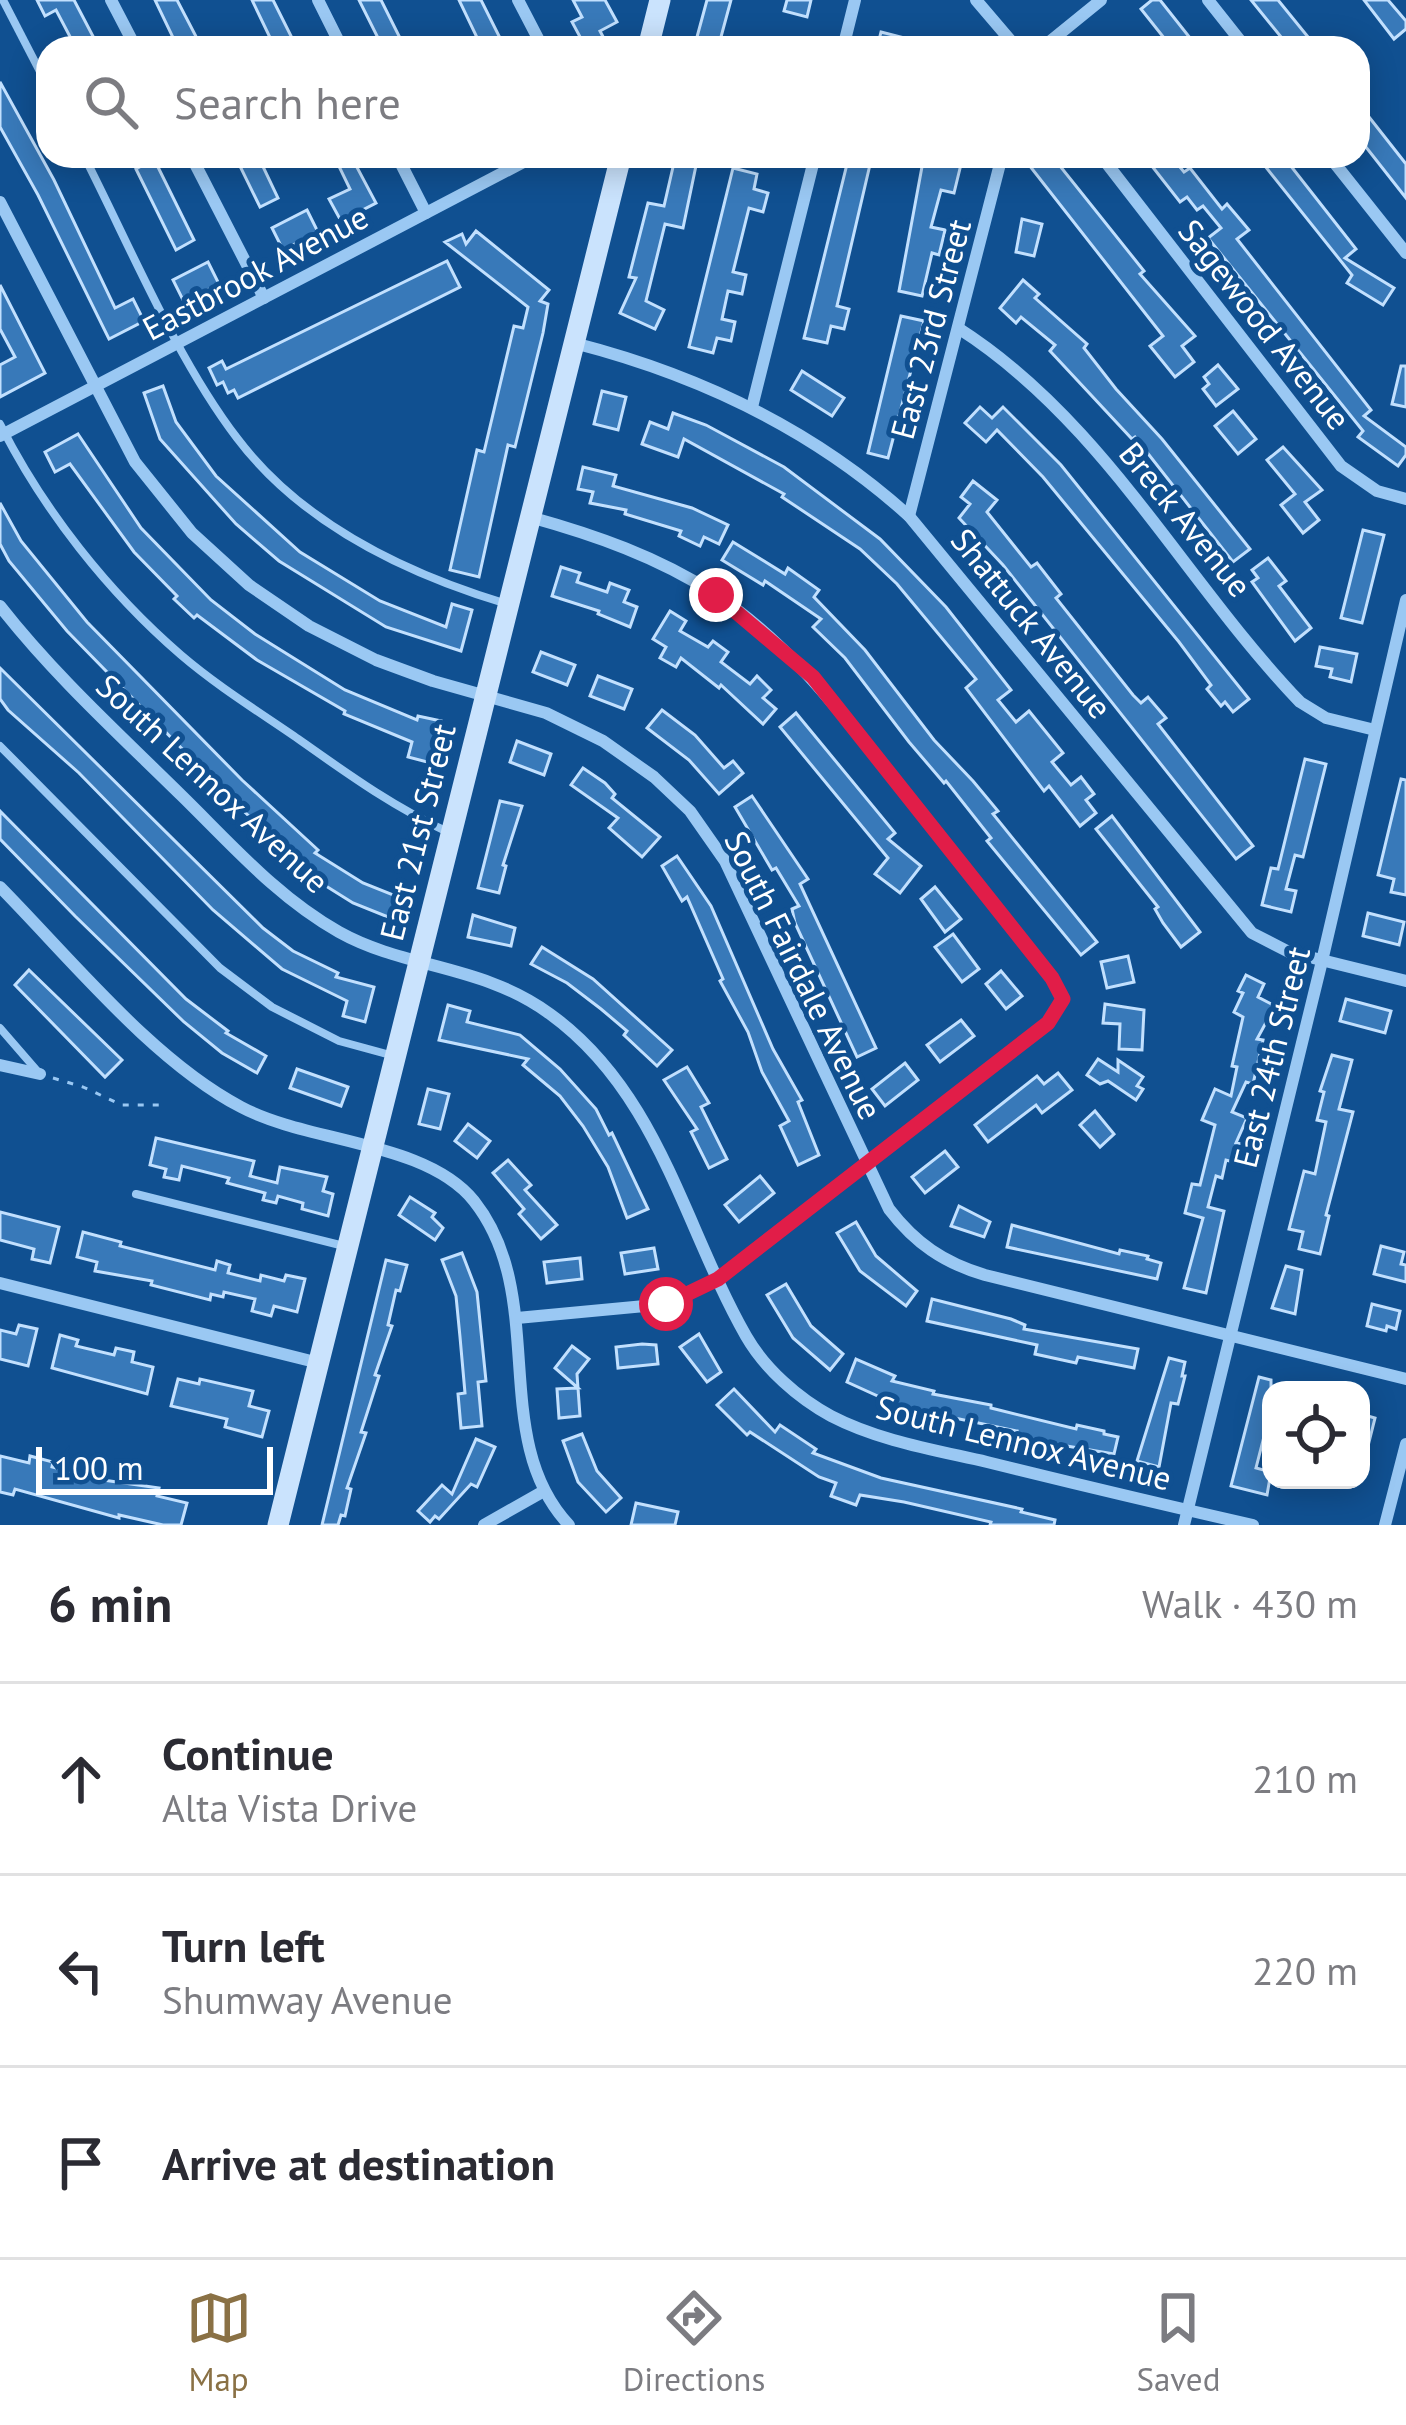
<!DOCTYPE html>
<html lang="en">
<head>
<meta charset="utf-8">
<style>
	:root { --surface:#fff; --page:#f2f2f3; --text:#2b2b33; --muted:#7c7c81; --line:#e1e1e2; --accent:#8a7145 }
	body { margin:0; font-family:"PT Sans",sans-serif; background:var(--page); color:var(--text) }
	.controls { position:absolute; right:36px; bottom:36px; display:grid; overflow:hidden; border-radius:24px; box-shadow:0 6px 30px #0003 }
	.controls button { width:108px; height:108px; display:grid; place-items:center; padding:0; border:0; border-bottom:3px solid var(--line); background:var(--surface); color:var(--text); font:60px sans-serif }
	.scale { position:absolute; left:36px; bottom:30px; width:237px; box-sizing:border-box; padding-left:12px; border:6px solid #fff; border-top:0; font-size:33px; line-height:42px; white-space:nowrap; color:#fff; -webkit-text-stroke:9px #105091; paint-order:stroke }
	.stop { position:absolute; width:36px; height:36px; margin:-27px; border:9px solid #e11d48; border-radius:50%; background:#fff }
	.stop.end { background:#e11d48; border-color:#fff; box-shadow:0 3px 12px #0008 }
	.list { margin:0; padding:0; list-style:none }
	h2 { display:flex; justify-content:space-between; align-items:center; height:156px; margin:0; padding:0 48px; font-size:51px }
	h2 small { font-size:39px; font-weight:400; color:var(--muted) }
	.list li { display:grid; grid-template-columns:78px 1fr auto; gap:36px; align-items:center; box-sizing:border-box; height:192px; padding:0 48px; border-top:3px solid var(--line) }
	.list b { display:block; font-size:45px; white-space:nowrap }
	.list p { margin:0; font-size:39px; white-space:nowrap; color:var(--muted) }
	.list em { font-size:39px; font-style:normal; color:var(--muted) }
	.icon { flex:none; width:66px; height:66px; fill:none; stroke:currentColor; stroke-width:2; stroke-linecap:round; stroke-linejoin:round }
	.map { position:relative; flex:none; width:1406px; height:1525px; overflow:hidden }
	.search { position:absolute; background:var(--surface); box-shadow:0 6px 30px #0003; left:36px; right:36px; top:36px; height:132px; display:flex; align-items:center; gap:30px; box-sizing:border-box; padding:0 42px; border-radius:36px; color:var(--muted); font-size:45px }
	.sheet { height:732px; background:var(--surface) }
	nav { display:flex; justify-content:space-around; align-items:center; box-sizing:border-box; height:168px; border-top:3px solid var(--line); background:var(--surface); font-size:33px; color:var(--muted) }
	nav a { display:grid; justify-items:center; gap:6px }
	nav .on { color:var(--accent) }
	.map>svg:first-child { display:block }
</style>
</head>
<body>
<div class="map">
<svg width="1406" height="1525" viewBox="0 0 1406 1525">
	<rect width="100%" height="100%" fill="#105091"/>
	<g fill="#3879b9" stroke="#c2e0fe" stroke-width="3">
		<polygon points="37,0 74,0 97,44 76,48 56,10 45,16"/>
		<polygon points="155,0 177,0 202,48 178,48"/>
		<polygon points="252,0 273,0 297,48 275,48"/>
		<polygon points="359,0 381,0 405,48 383,48"/>
		<polygon points="459,0 481,0 505,48 482,48"/>
		<polygon points="573,0 605,0 617,22 600,31 609,48 586,48 572,22 582,17"/>
		<polygon points="707,0 731,0 718,48 694,48"/>
		<polygon points="787,0 811,0 807,17 784,11"/>
		<polygon points="1152,0 1160,0 1198,48 1172,48 1141,9"/>
		<polygon points="1251,0 1278,0 1317,48 1290,48"/>
		<polygon points="1364,0 1388,0 1406,21 1406,29 1394,39"/>
		<polygon points="881,32 901,37 899,48 877,48"/>
		<polygon points="0,82 54,180 115,308 133,299 144,321 109,339 38,195 0,127"/>
		<polygon points="1358,103 1406,164 1406,198 1358,137"/>
		<polygon points="235,156 258,156 278,198 260,207"/>
		<polygon points="334,156 351,156 376,203 341,221 329,199 350,189"/>
		<polygon points="647,156 698,156 683,228 665,224 646,301 664,310 655,329 620,313 636,278 629,277 648,203 664,206 673,167 646,161"/>
		<polygon points="849,156 872,156 837,306 849,309 844,329 831,326 827,343 804,338"/>
		<polygon points="924,156 963,156 954,193 941,190 931,227 945,230 939,255 932,253 922,296 899,291"/>
		<polygon points="1040,156 1052,156 1144,271 1140,274 1195,336 1182,346 1194,362 1175,377 1150,346 1163,336 1029,165"/>
		<polygon points="1144,156 1171,156 1184,172 1190,168 1222,209 1227,204 1249,230 1237,239 1371,410 1364,416 1406,447 1406,455 1398,466 1358,437 1363,431 1208,238 1221,228 1203,206 1197,210 1187,197 1180,202"/>
		<polygon points="1257,156 1283,156 1356,249 1345,258 1394,288 1383,305 1347,283 1352,275"/>
		<polygon points="154,159 194,240 176,250 136,169"/>
		<polygon points="733,168 757,174 754,189 768,193 763,212 749,208 733,272 746,275 742,294 728,291 722,319 735,322 731,341 717,338 713,353 689,347"/>
		<polygon points="307,210 318,232 283,250 272,228"/>
		<polygon points="1022,219 1042,224 1034,256 1016,252"/>
		<polygon points="476,231 549,290 540,301 548,304 543,333 515,447 508,445 479,577 450,570 477,450 484,452 514,326 523,328 528,307 445,242 462,234 466,244"/>
		<polygon points="447,261 460,287 238,398 234,390 228,393 223,382 217,385 209,368 222,361 226,369"/>
		<polygon points="208,262 219,284 184,302 173,280"/>
		<polygon points="1023,280 1039,294 1035,298 1087,344 1084,348 1116,389 1162,439 1250,549 1233,562 1135,437 1132,439 1050,351 1055,345 1021,317 1016,323 1000,308"/>
		<polygon points="0,285 45,373 0,397 0,365 15,357 0,329"/>
		<polygon points="901,316 924,321 888,458 868,453"/>
		<polygon points="1218,365 1238,389 1216,406 1203,389 1209,384 1204,377"/>
		<polygon points="1401,366 1406,366 1406,407 1392,404"/>
		<polygon points="802,371 844,398 832,416 791,390"/>
		<polygon points="163,386 176,422 216,476 300,552 380,601 446,627 452,604 472,610 461,651 386,627 279,561 236,524 160,439 144,393"/>
		<polygon points="602,391 626,397 618,430 594,424"/>
		<polygon points="980,407 992,418 1003,407 1061,465 1249,699 1233,712 1225,702 1221,706 1207,689 1211,685 1179,642 1043,477 997,430 986,442 965,423"/>
		<polygon points="1233,411 1256,439 1238,454 1215,426"/>
		<polygon points="673,413 706,425 784,467 880,539 946,607 1011,690 998,700 1016,722 1029,711 1063,753 1052,762 1071,785 1081,777 1094,794 1086,800 1096,813 1080,826 1049,786 1044,791 966,688 976,679 897,584 860,549 782,497 784,494 684,439 678,457 642,444 650,422 668,429"/>
		<polygon points="78,434 141,528 211,600 255,634 345,690 417,720 418,716 441,721 431,763 408,757 412,742 344,714 345,711 257,660 197,615 194,618 174,599 177,596 134,552 70,464 55,472 45,452"/>
		<polygon points="1283,447 1322,490 1305,502 1319,520 1303,533 1281,505 1295,494 1267,460"/>
		<polygon points="583,467 616,475 613,486 692,508 728,525 719,544 704,537 700,546 679,536 681,531 625,514 626,510 590,503 593,492 578,489"/>
		<polygon points="973,481 997,500 987,512 1031,567 1037,563 1061,594 1056,598 1133,695 1141,703 1148,697 1166,718 1158,724 1253,846 1236,859 1003,565 959,518 970,504 961,497"/>
		<polygon points="0,503 21,541 87,622 242,780 318,850 315,853 363,883 401,898 393,919 353,903 318,881 234,802 67,631 9,561 0,544"/>
		<polygon points="1363,530 1384,535 1362,623 1341,618"/>
		<polygon points="733,542 785,574 788,568 819,590 814,597 865,650 934,740 973,781 998,811 993,814 1097,942 1081,955 987,841 991,838 946,781 944,783 909,742 845,658 813,627 821,619 765,581 763,585 722,560"/>
		<polygon points="1268,558 1286,581 1279,586 1311,628 1295,641 1252,582 1258,578 1252,570"/>
		<polygon points="561,567 580,573 577,582 607,592 610,583 629,590 624,602 637,607 630,627 598,614 599,611 552,596"/>
		<polygon points="670,611 686,621 680,631 708,647 713,641 728,652 721,662 750,684 757,676 771,690 763,698 776,709 763,724 721,685 719,688 681,658 676,667 660,658 666,647 653,639"/>
		<polygon points="1320,647 1357,654 1351,682 1330,677 1332,669 1316,666"/>
		<polygon points="541,652 575,665 567,685 533,672"/>
		<polygon points="0,668 263,928 293,951 338,973 336,977 374,987 365,1022 343,1016 347,1001 282,969 213,910 79,773 8,710 0,699"/>
		<polygon points="598,676 632,689 624,709 590,696"/>
		<polygon points="662,710 695,735 724,768 733,761 743,773 719,794 689,760 647,728"/>
		<polygon points="796,713 895,833 888,839 921,866 900,893 875,874 888,858 780,727"/>
		<polygon points="517,741 551,754 544,775 510,762"/>
		<polygon points="1305,759 1326,764 1303,857 1295,855 1286,889 1296,891 1291,912 1262,905 1271,868 1278,869"/>
		<polygon points="583,768 605,783 615,794 612,798 660,837 642,857 609,828 618,818 571,785"/>
		<polygon points="1401,779 1406,780 1406,895 1391,892 1394,879 1378,875"/>
		<polygon points="752,796 808,879 800,884 876,1048 857,1057 795,923 792,909 799,906 776,868 772,870 735,807"/>
		<polygon points="500,801 522,806 503,865 506,866 499,893 478,888"/>
		<polygon points="0,811 186,999 228,1031 226,1033 266,1056 257,1073 222,1053 184,1022 75,916 0,839"/>
		<polygon points="1112,816 1200,932 1181,947 1163,923 1155,909 1158,907 1096,829"/>
		<polygon points="677,856 711,906 773,1049 802,1100 798,1102 819,1155 798,1165 780,1126 789,1121 762,1072 748,1032 720,981 723,979 687,897 682,901 662,866"/>
		<polygon points="935,887 961,919 945,932 921,899"/>
		<polygon points="1368,913 1404,922 1399,945 1363,936"/>
		<polygon points="473,915 515,928 511,946 468,937"/>
		<polygon points="953,934 979,969 962,982 935,947"/>
		<polygon points="542,947 593,979 672,1050 657,1066 624,1035 627,1031 601,1009 567,983 531,964"/>
		<polygon points="1128,956 1134,982 1107,988 1101,962"/>
		<polygon points="29,970 122,1060 105,1077 15,985"/>
		<polygon points="1001,971 1022,996 1006,1009 986,984"/>
		<polygon points="1246,975 1264,984 1258,997 1275,1006 1257,1039 1263,1040 1253,1084 1246,1082 1232,1112 1247,1118 1236,1143 1241,1144 1237,1163 1226,1160 1222,1178 1216,1176 1208,1207 1224,1211 1206,1293 1184,1288 1203,1218 1185,1213 1192,1184 1200,1185 1215,1125 1202,1120 1215,1089 1231,1096 1237,1067 1232,1066 1243,1017 1234,1012 1243,993 1238,991"/>
		<polygon points="1346,999 1391,1011 1385,1033 1340,1021"/>
		<polygon points="1105,1004 1144,1010 1142,1050 1119,1049 1120,1024 1103,1023"/>
		<polygon points="448,1005 470,1011 467,1022 520,1035 560,1069 596,1109 609,1135 612,1133 648,1209 627,1218 608,1167 583,1126 560,1096 523,1065 528,1059 439,1040"/>
		<polygon points="961,1020 974,1036 940,1062 927,1045"/>
		<polygon points="1332,1055 1352,1060 1339,1109 1353,1112 1326,1215 1329,1216 1320,1254 1299,1249 1303,1232 1289,1229 1304,1171 1315,1174 1326,1122 1317,1120 1324,1092 1320,1091"/>
		<polygon points="1098,1059 1118,1072 1118,1060 1143,1077 1137,1086 1143,1089 1136,1100 1108,1081 1100,1084 1087,1075"/>
		<polygon points="905,1063 918,1080 885,1106 872,1089"/>
		<polygon points="687,1067 709,1103 701,1107 727,1159 709,1168 691,1132 697,1129 664,1080"/>
		<polygon points="297,1069 348,1087 341,1106 290,1088"/>
		<polygon points="1058,1073 1072,1090 1042,1113 1036,1105 988,1142 975,1125 1037,1076 1044,1084"/>
		<polygon points="428,1089 449,1094 440,1129 419,1124"/>
		<polygon points="1095,1111 1114,1134 1100,1147 1080,1125"/>
		<polygon points="468,1124 490,1141 477,1158 455,1141"/>
		<polygon points="156,1138 254,1161 250,1176 277,1183 280,1167 327,1177 323,1191 333,1194 328,1216 302,1209 303,1203 278,1196 276,1203 263,1200 265,1193 227,1183 229,1178 182,1166 179,1180 164,1177 166,1169 150,1165"/>
		<polygon points="945,1151 958,1167 925,1193 912,1177"/>
		<polygon points="508,1160 531,1185 525,1190 557,1225 541,1239 519,1214 524,1209 493,1173"/>
		<polygon points="760,1176 774,1193 739,1222 725,1205"/>
		<polygon points="410,1197 435,1213 432,1217 443,1228 435,1240 399,1215"/>
		<polygon points="959,1206 990,1222 984,1237 951,1226"/>
		<polygon points="0,1212 59,1227 50,1263 32,1259 34,1249 0,1240"/>
		<polygon points="856,1222 876,1256 917,1291 906,1306 860,1271 837,1233"/>
		<polygon points="1012,1225 1119,1254 1120,1250 1148,1256 1147,1259 1161,1263 1157,1279 1007,1247"/>
		<polygon points="83,1232 121,1242 120,1246 215,1270 217,1261 230,1265 228,1273 260,1281 261,1275 284,1281 286,1275 305,1279 297,1312 274,1306 271,1316 252,1311 255,1299 224,1292 223,1297 211,1294 210,1300 151,1285 152,1281 95,1271 97,1262 77,1257"/>
		<polygon points="1381,1246 1404,1252 1401,1264 1406,1265 1406,1282 1374,1274"/>
		<polygon points="654,1248 658,1269 625,1274 621,1253"/>
		<polygon points="462,1253 477,1292 486,1381 478,1382 482,1426 461,1428 458,1394 465,1393 460,1337 456,1296 442,1260"/>
		<polygon points="580,1258 582,1279 547,1283 544,1262"/>
		<polygon points="386,1260 407,1265 400,1291 396,1290 388,1325 392,1326 375,1375 379,1376 361,1432 366,1433 347,1488 351,1489 345,1516 341,1515 338,1525 322,1525"/>
		<polygon points="1286,1266 1302,1270 1295,1314 1272,1308"/>
		<polygon points="786,1284 811,1326 843,1354 830,1370 793,1338 767,1295"/>
		<polygon points="932,1299 1011,1319 1025,1325 1024,1329 1138,1349 1134,1368 1078,1357 1076,1363 1035,1354 1037,1345 927,1321"/>
		<polygon points="1372,1304 1400,1311 1396,1329 1387,1326 1386,1331 1367,1326"/>
		<polygon points="19,1325 37,1329 28,1366 0,1359 0,1330 16,1334"/>
		<polygon points="699,1334 721,1372 707,1382 680,1347"/>
		<polygon points="60,1335 78,1340 76,1346 114,1355 116,1348 134,1352 132,1362 153,1367 147,1394 52,1368"/>
		<polygon points="642,1344 656,1345 658,1364 618,1368 616,1347"/>
		<polygon points="572,1346 589,1359 577,1374 580,1416 559,1418 557,1389 578,1388 555,1368"/>
		<polygon points="1169,1358 1185,1362 1182,1376 1185,1376 1178,1404 1171,1403 1159,1467 1137,1461"/>
		<polygon points="856,1359 895,1376 892,1381 934,1391 933,1394 991,1405 991,1408 1076,1429 1077,1425 1104,1431 1104,1434 1118,1437 1114,1454 1043,1442 1016,1435 1017,1431 902,1407 847,1382"/>
		<polygon points="1259,1377 1271,1380 1271,1409 1256,1468 1271,1472 1267,1495 1231,1486"/>
		<polygon points="178,1379 199,1384 200,1379 253,1391 249,1406 269,1411 262,1437 225,1427 227,1419 171,1406"/>
		<polygon points="734,1389 775,1432 780,1425 816,1449 813,1453 881,1478 1022,1509 1021,1512 1055,1520 1054,1525 990,1525 991,1522 904,1502 860,1495 856,1505 831,1496 836,1483 819,1477 750,1432 747,1435 717,1405"/>
		<polygon points="1361,1414 1375,1418 1366,1454 1361,1453"/>
		<polygon points="582,1434 597,1471 621,1498 606,1512 578,1482 563,1441"/>
		<polygon points="476,1439 495,1447 477,1487 471,1484 439,1519 435,1516 430,1522 418,1511 442,1485 452,1494"/>
		<polygon points="0,1456 29,1463 30,1456 53,1462 52,1467 103,1480 159,1488 157,1496 187,1503 181,1525 163,1525 119,1515 119,1518 15,1489 13,1495 0,1492"/>
		<polygon points="636,1503 678,1512 675,1525 631,1525"/>
	</g>
	<g fill="none" stroke-linecap="round" stroke-linejoin="round">
		<polyline stroke="#9ac8f3" stroke-width="3" stroke-dasharray="6 9" stroke-linecap="butt" points="53,1078 83,1087 122,1105 166,1105"/>
		<g stroke="#9ac8f3" stroke-width="8">
			<polyline points="3,0 48,87"/>
			<path d="M84,156C130,246 176,358 237,438C302,524 407,574 507,604"/>
			<path d="M0,424C44,511 108,592 181,655C216,685 256,710 294,736C345,772 393,807 450,833"/>
			<polyline points="0,746 220,968 272,1007 339,1041 394,1056"/>
			<polyline points="0,1028 39,1073"/>
			<polyline points="136,1194 344,1246"/>
		</g>
		<g stroke="#9ac8f3" stroke-width="12">
			<polyline points="111,0 136,48"/>
			<polyline points="318,0 342,48"/>
			<polyline points="518,0 543,48"/>
			<polyline points="976,0 1017,48"/>
			<polyline points="1208,0 1246,48"/>
			<polyline points="843,48 855,0"/>
			<polyline points="1042,48 1101,0"/>
			<polyline points="191,156 264,298"/>
			<polyline points="397,156 426,213"/>
			<polyline points="1101,156 1341,466 1377,491 1406,499"/>
			<polyline points="1329,156 1406,253"/>
			<path d="M0,202L135,462L192,533L249,585L309,626L376,660L433,681L546,713L603,741L654,777L690,811L725,861L889,1209C915,1243 944,1263 985,1275L1406,1379"/>
			<path d="M958,328C1104,421 1183,580 1300,702L1326,718L1375,730"/>
			<path d="M574,343C699,375 813,429 909,516L1252,933L1289,952L1406,981"/>
			<polyline points="752,407 815,156"/>
			<polyline points="0,436 535,156"/>
			<polyline points="909,516 1002,156"/>
			<path d="M0,606C54,675 119,734 182,796C231,844 278,898 339,932C405,969 482,964 550,1014C659,1093 683,1225 746,1336C765,1369 798,1398 831,1416C879,1441 935,1450 987,1462C1076,1484 1164,1505 1253,1525"/>
			<path d="M0,887C70,958 153,1061 241,1107C308,1143 426,1141 474,1201C550,1297 487,1438 569,1525"/>
			<polyline points="0,1065 40,1074"/>
			<polyline points="0,1283 319,1363"/>
			<path d="M517,1318L666,1304L719,1279L1048,1023L1063,999L1052,978C1000,913 949,849 898,784C843,715 790,644 715,594C658,557 595,535 530,517"/>
			<polyline points="484,1525 544,1491"/>
			<polyline points="1184,1525 1322,961 1406,600"/>
			<polyline points="1385,1525 1406,1444"/>
		</g>
		<g stroke="#cae3fd" stroke-width="21">
			<polyline points="648,48 660,0"/>
			<polyline points="278,1525 621,156"/>
		</g>
	</g>
	<g fill="none" stroke-linecap="round" stroke-linejoin="round">
		<polyline stroke="#e11d48" stroke-width="15" points="666,1304 718,1279 1048,1023 1063,999 1052,978 813,677 716,595"/>
	</g>
	<g text-anchor="middle" dominant-baseline="central" stroke-width="10" stroke-linejoin="round" paint-order="stroke">
		<g font-size="33" fill="#fff" stroke="#105091">
			<text transform="translate(255 272) rotate(-28)">Eastbrook Avenue</text>
			<text transform="translate(1265 324) rotate(52)">Sagewood Avenue</text>
			<text transform="translate(930 329) rotate(-75)">East 23rd Street</text>
			<text transform="translate(1186 519) rotate(51)">Breck Avenue</text>
			<text transform="translate(1032 623) rotate(51)">Shattuck Avenue</text>
			<text transform="translate(213 783) rotate(43)">South Lennox Avenue</text>
			<text transform="translate(417 832) rotate(-76)">East 21st Street</text>
			<text transform="translate(804 975) rotate(64)">South Fairdale Avenue</text>
			<text transform="translate(1271 1057) rotate(-76)">East 24th Street</text>
			<text transform="translate(1024 1442) rotate(14)">South Lennox Avenue</text>
		</g>
	</g>
</svg>
<div class="controls">
<button><svg class="icon" aria-label="locate" viewBox="0 0 24 24"><circle cx="12" cy="12" r="6"/><path d="M12 2v4M12 18v4M2 12h4M18 12h4"/></svg></button>
</div>
<div class="scale">100 m</div>
<div class="stop" style="left:666px;top:1304px"></div>
<div class="stop end" style="left:716px;top:595px"></div>
<div class="search"><svg class="icon" aria-label="search" viewBox="0 0 24 24"><circle cx="10" cy="10" r="6"/><path d="M15 15l6 6"/></svg>Search here</div>
</div>
<section class="sheet">
<h2>6 min<small>Walk · 430 m</small></h2>
<ul class="list">
<li><svg class="icon" aria-label="ahead" viewBox="0 0 24 24"><path d="M12 20V5M6 11l6-6 6 6"/></svg><div><b>Continue</b><p>Alta Vista Drive</p></div><em>210 m</em></li>
<li><svg class="icon" aria-label="left" viewBox="0 0 24 24"><path d="M17 20v-9H6M10 6l-5 5 5 5"/></svg><div><b>Turn left</b><p>Shumway Avenue</p></div><em>220 m</em></li>
<li><svg class="icon" aria-label="arrive" viewBox="0 0 24 24"><path d="M6 21V4h12l-3 4 3 4H6"/></svg><div><b>Arrive at destination</b></div></li>
</ul>
</section>
<nav>
<a class="on"><svg class="icon" aria-label="map" viewBox="0 0 24 24"><path d="M3 6l6-2 6 2 6-2v14l-6 2-6-2-6 2zM9 4v14M15 6v14"/></svg>Map</a>
<a><svg class="icon" aria-label="directions" viewBox="0 0 24 24"><path d="M12 3l9 9-9 9-9-9zM9 14v-3h6M13 9l2 2-2 2"/></svg>Directions</a>
<a><svg class="icon" aria-label="saved" viewBox="0 0 24 24"><path d="M7 4h10v16l-5-4-5 4z"/></svg>Saved</a>
</nav>
</body>
</html>
